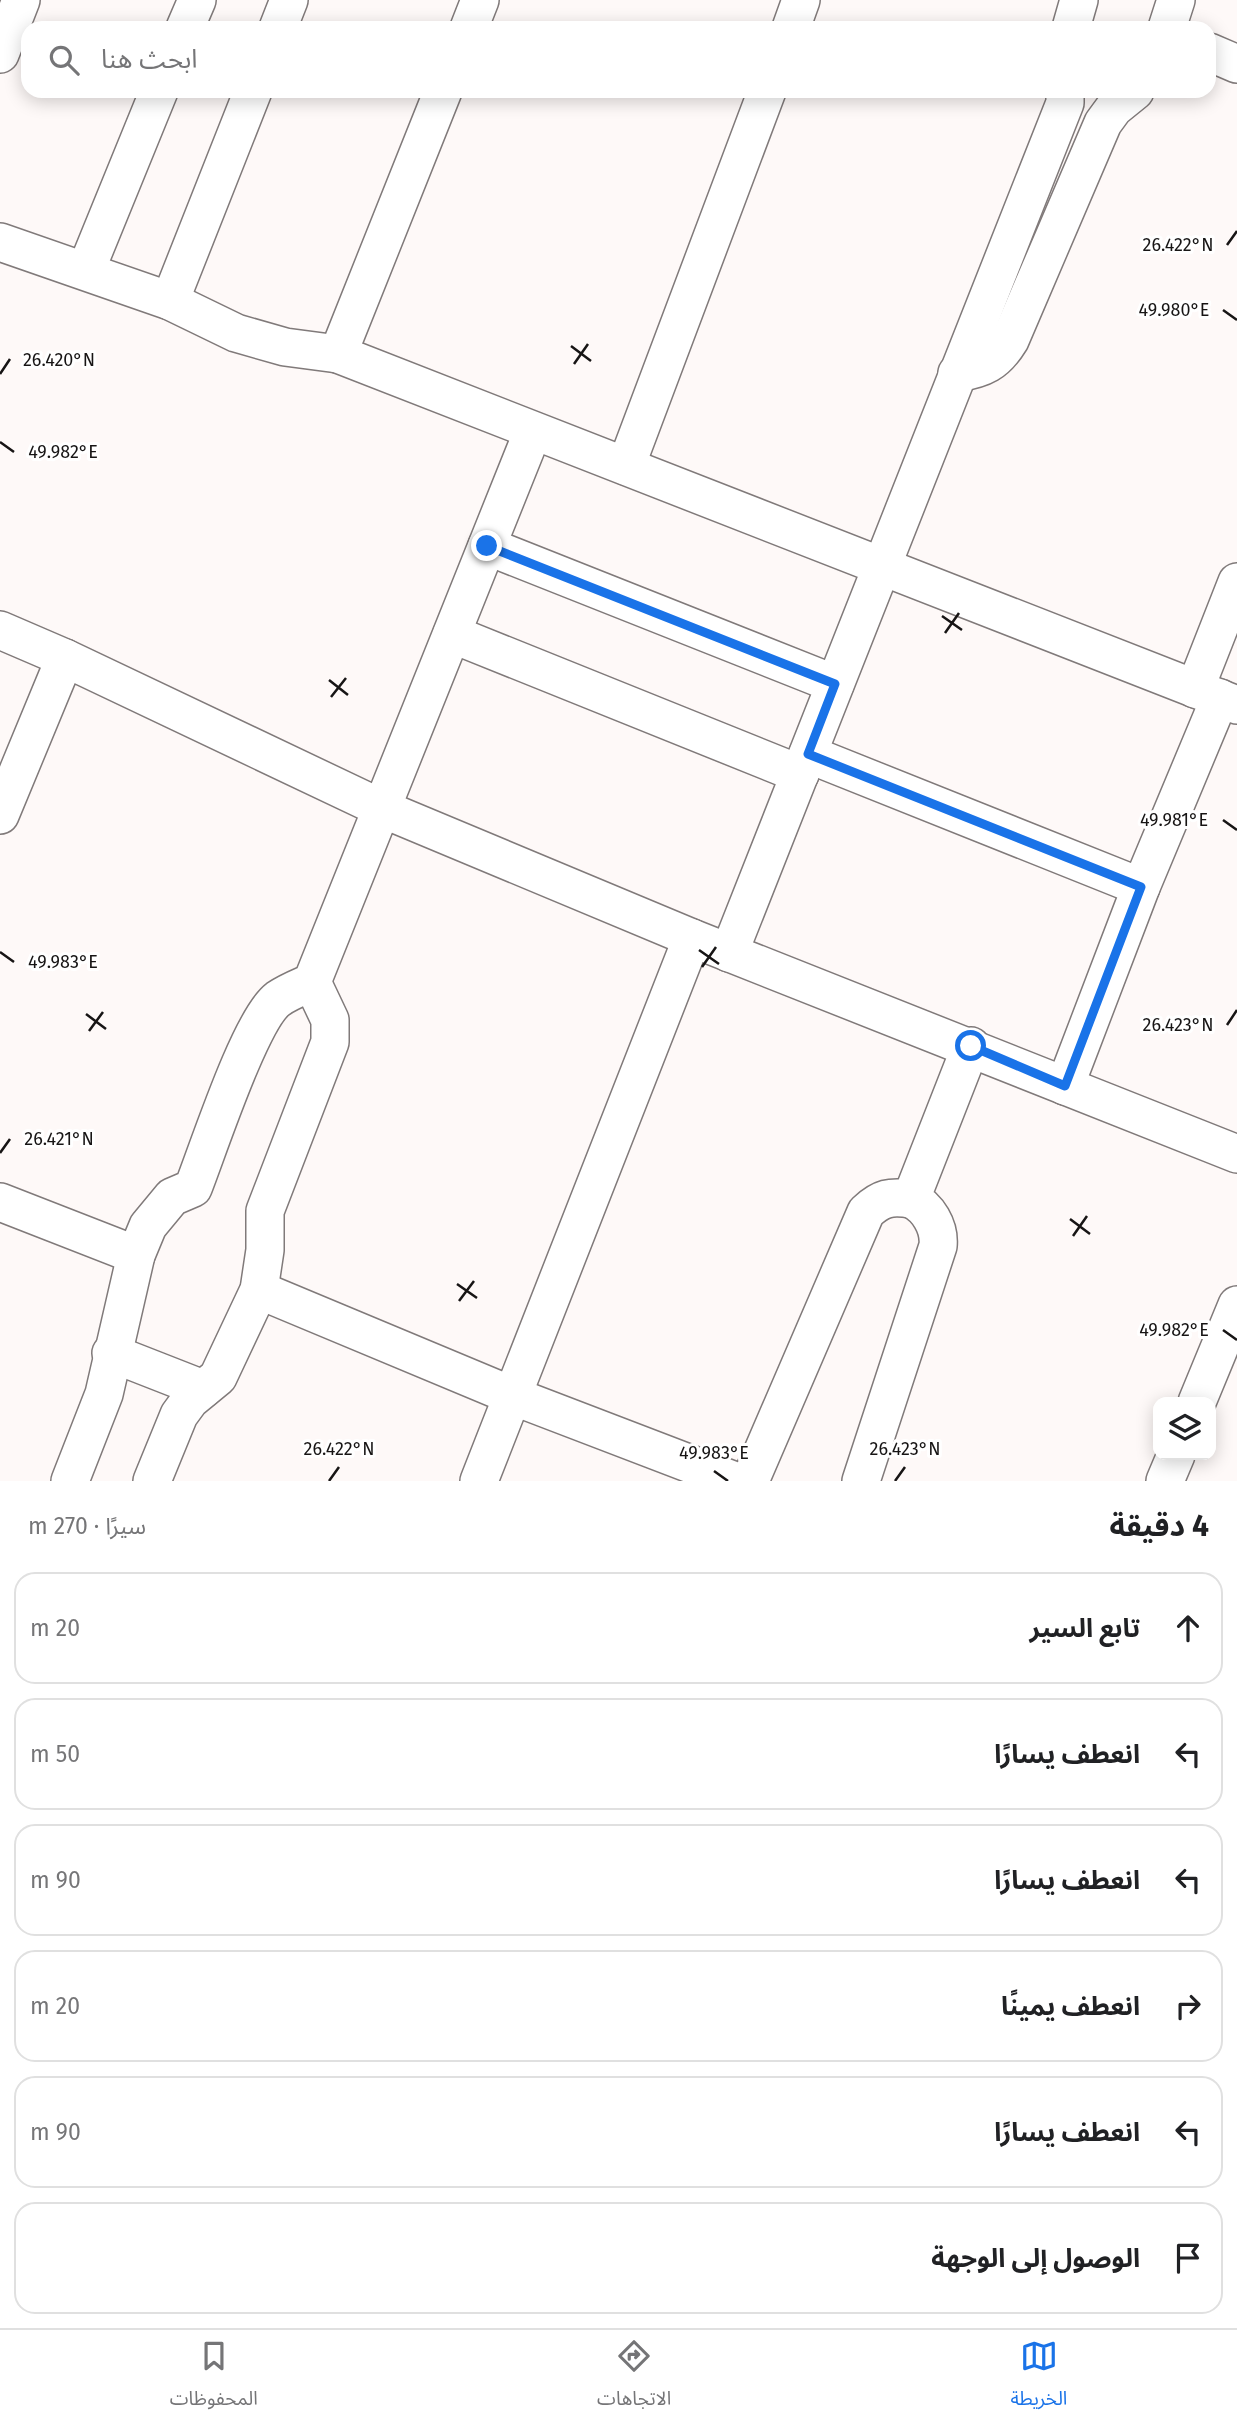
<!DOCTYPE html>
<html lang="ar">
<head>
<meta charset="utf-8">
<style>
	:root { --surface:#fff; --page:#f6f6f6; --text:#202124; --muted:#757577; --line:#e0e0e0; --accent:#1a73e8 }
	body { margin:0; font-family:"Fira Sans","Noto Sans Arabic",sans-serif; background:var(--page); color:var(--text); direction:rtl }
	.controls { position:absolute; right:21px; bottom:21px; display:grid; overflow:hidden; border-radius:14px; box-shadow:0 4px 18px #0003 }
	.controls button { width:63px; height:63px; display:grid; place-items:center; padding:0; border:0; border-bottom:2px solid var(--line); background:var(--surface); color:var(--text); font:35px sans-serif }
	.stop { position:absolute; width:21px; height:21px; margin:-16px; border:5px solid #1a73e8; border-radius:50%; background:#fff }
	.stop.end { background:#1a73e8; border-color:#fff; box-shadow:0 2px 7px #0008 }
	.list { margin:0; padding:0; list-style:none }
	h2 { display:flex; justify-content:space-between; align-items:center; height:91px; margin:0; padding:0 28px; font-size:30px }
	h2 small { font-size:23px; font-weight:400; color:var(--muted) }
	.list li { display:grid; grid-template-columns:46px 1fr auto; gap:21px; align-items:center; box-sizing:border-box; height:112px; margin:0 14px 14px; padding:0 14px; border:2px solid var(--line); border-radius:21px }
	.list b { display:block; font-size:26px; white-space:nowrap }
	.list em { font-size:23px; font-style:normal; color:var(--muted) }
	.icon { flex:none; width:38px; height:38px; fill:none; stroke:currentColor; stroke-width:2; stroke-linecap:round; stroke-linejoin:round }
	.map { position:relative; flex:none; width:1237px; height:1481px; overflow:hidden; direction:ltr }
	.search { position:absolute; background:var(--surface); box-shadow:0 4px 18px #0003; left:21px; right:21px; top:21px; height:77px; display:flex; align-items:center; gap:18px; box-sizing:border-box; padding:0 24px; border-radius:21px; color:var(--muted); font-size:26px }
	.sheet { height:847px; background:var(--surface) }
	nav { display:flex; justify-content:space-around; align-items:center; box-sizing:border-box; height:98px; border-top:2px solid var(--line); background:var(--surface); font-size:19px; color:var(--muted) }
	nav a { display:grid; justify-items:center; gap:4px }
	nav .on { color:var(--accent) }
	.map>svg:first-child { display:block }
</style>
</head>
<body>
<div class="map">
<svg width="1237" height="1481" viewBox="0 0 1237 1481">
	<rect width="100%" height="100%" fill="#fef9f8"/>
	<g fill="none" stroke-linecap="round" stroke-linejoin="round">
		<defs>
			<g id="minor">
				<polyline points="185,28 197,0"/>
				<polyline points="278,28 289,0"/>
				<polyline points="469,28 480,0"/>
				<polyline points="791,28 801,0"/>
				<polyline points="1071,28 1079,0"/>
				<polyline points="1167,28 1176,0"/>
				<polyline points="1209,52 1237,64"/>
				<polyline points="0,54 21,0"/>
				<polyline points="443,91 338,354 1237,705"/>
				<polyline points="0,242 170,301 236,333 285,347 338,354"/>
				<polyline points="86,270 159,91"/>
				<polyline points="170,301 253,91"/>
				<path d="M957,373C983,369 996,363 1010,340L1103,123L1114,108L1135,91"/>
				<polyline points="626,466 767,91"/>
				<polyline points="487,546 835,684"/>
				<polyline points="0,630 65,658"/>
				<polyline points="452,634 800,774"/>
				<polyline points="1195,689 1237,582"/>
				<polyline points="808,754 1141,887"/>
				<polyline points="0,815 65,658 383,809 692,938 1237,1154"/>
				<polyline points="729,953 1065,103 1065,91"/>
				<polyline points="1065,1086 1141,887 1220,698"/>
				<polyline points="0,1202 136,1255"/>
				<polyline points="259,1290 513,1396 735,1481"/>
				<polyline points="111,1353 203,1389"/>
				<polyline points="1197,1402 1237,1305"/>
				<path d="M70,1481L104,1394L136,1255L148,1226L172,1197L193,1188C208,1150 250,1020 278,999C288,992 301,987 312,982L533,431"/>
				<polyline points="152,1481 179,1415 190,1400 218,1377 259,1290 265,1250 265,1211 330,1042 330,1020 312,982"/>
				<polyline points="479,1481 692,938"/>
				<path d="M750,1481L866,1212C881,1198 890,1196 911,1199"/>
				<path d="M861,1481L938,1246C940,1227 928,1207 911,1199L971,1046"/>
				<polyline points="1165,1481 1176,1455"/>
			</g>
		</defs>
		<use href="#minor" stroke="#807a7a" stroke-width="40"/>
		<use href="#minor" stroke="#fff" stroke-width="37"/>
	</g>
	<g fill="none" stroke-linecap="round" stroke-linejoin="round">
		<polyline stroke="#1a73e8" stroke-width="9" points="487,546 835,684 808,754 1141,887 1065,1086 971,1046"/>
	</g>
	<path fill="none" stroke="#171515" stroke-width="2.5" d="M1227,245L1237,231M1223,310L1237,320M571,346L591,361M574,364L588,344M0,374L10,359M0,442L14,452M942,616L962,630M945,633L959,613M329,680L348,695M331,697L346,678M1223,820L1237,830M699,950L719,964M0,952L14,962M702,967L716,947M86,1014L106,1029M1227,1025L1237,1010M89,1031L103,1012M0,1153L10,1139M1070,1219L1090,1234M1073,1236L1087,1216M457,1284L477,1298M459,1301L474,1281M1223,1330L1237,1340M714,1471L728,1481M329,1481L339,1467M895,1481L905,1467"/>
	<g font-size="18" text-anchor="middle" fill="#171515" stroke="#fff" stroke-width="6" stroke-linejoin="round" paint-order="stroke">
		<text x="1178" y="251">26.422°N</text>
		<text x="1174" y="316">49.980°E</text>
		<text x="59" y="366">26.420°N</text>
		<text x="63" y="458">49.982°E</text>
		<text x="1174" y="826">49.981°E</text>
		<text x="63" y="968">49.983°E</text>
		<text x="1178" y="1031">26.423°N</text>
		<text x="59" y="1145">26.421°N</text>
		<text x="1174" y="1336">49.982°E</text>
		<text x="339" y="1455">26.422°N</text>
		<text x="905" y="1455">26.423°N</text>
		<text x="714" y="1459">49.983°E</text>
	</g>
</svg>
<div class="controls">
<button><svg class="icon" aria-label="layers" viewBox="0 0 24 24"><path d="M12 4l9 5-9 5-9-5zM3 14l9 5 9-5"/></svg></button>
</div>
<div class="stop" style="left:971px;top:1046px"></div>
<div class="stop end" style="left:487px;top:546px"></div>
<div class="search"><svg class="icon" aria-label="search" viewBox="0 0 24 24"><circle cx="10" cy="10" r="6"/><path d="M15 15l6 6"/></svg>ابحث هنا</div>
</div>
<section class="sheet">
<h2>4 دقيقة<small>سيرًا · 270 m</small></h2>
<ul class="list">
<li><svg class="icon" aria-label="ahead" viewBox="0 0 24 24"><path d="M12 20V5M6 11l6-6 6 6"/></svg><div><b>تابع السير</b></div><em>20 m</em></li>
<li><svg class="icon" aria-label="left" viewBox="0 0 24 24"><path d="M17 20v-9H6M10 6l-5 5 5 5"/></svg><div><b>انعطف يسارًا</b></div><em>50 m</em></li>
<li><svg class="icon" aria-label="left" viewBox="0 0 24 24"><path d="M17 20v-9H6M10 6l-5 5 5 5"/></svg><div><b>انعطف يسارًا</b></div><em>90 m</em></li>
<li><svg class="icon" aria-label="right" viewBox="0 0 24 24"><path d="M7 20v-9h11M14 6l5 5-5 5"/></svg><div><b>انعطف يمينًا</b></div><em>20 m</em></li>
<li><svg class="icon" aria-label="left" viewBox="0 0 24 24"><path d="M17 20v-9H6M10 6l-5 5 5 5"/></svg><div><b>انعطف يسارًا</b></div><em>90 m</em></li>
<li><svg class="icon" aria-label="arrive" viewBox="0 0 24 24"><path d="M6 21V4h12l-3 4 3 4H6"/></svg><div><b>الوصول إلى الوجهة</b></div></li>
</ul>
</section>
<nav>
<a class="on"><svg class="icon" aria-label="map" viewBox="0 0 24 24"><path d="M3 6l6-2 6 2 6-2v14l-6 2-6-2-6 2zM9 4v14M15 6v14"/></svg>الخريطة</a>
<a><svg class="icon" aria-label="directions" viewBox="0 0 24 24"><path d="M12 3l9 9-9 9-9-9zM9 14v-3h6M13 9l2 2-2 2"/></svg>الاتجاهات</a>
<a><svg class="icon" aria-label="saved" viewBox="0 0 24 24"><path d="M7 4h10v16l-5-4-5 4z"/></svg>المحفوظات</a>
</nav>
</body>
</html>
